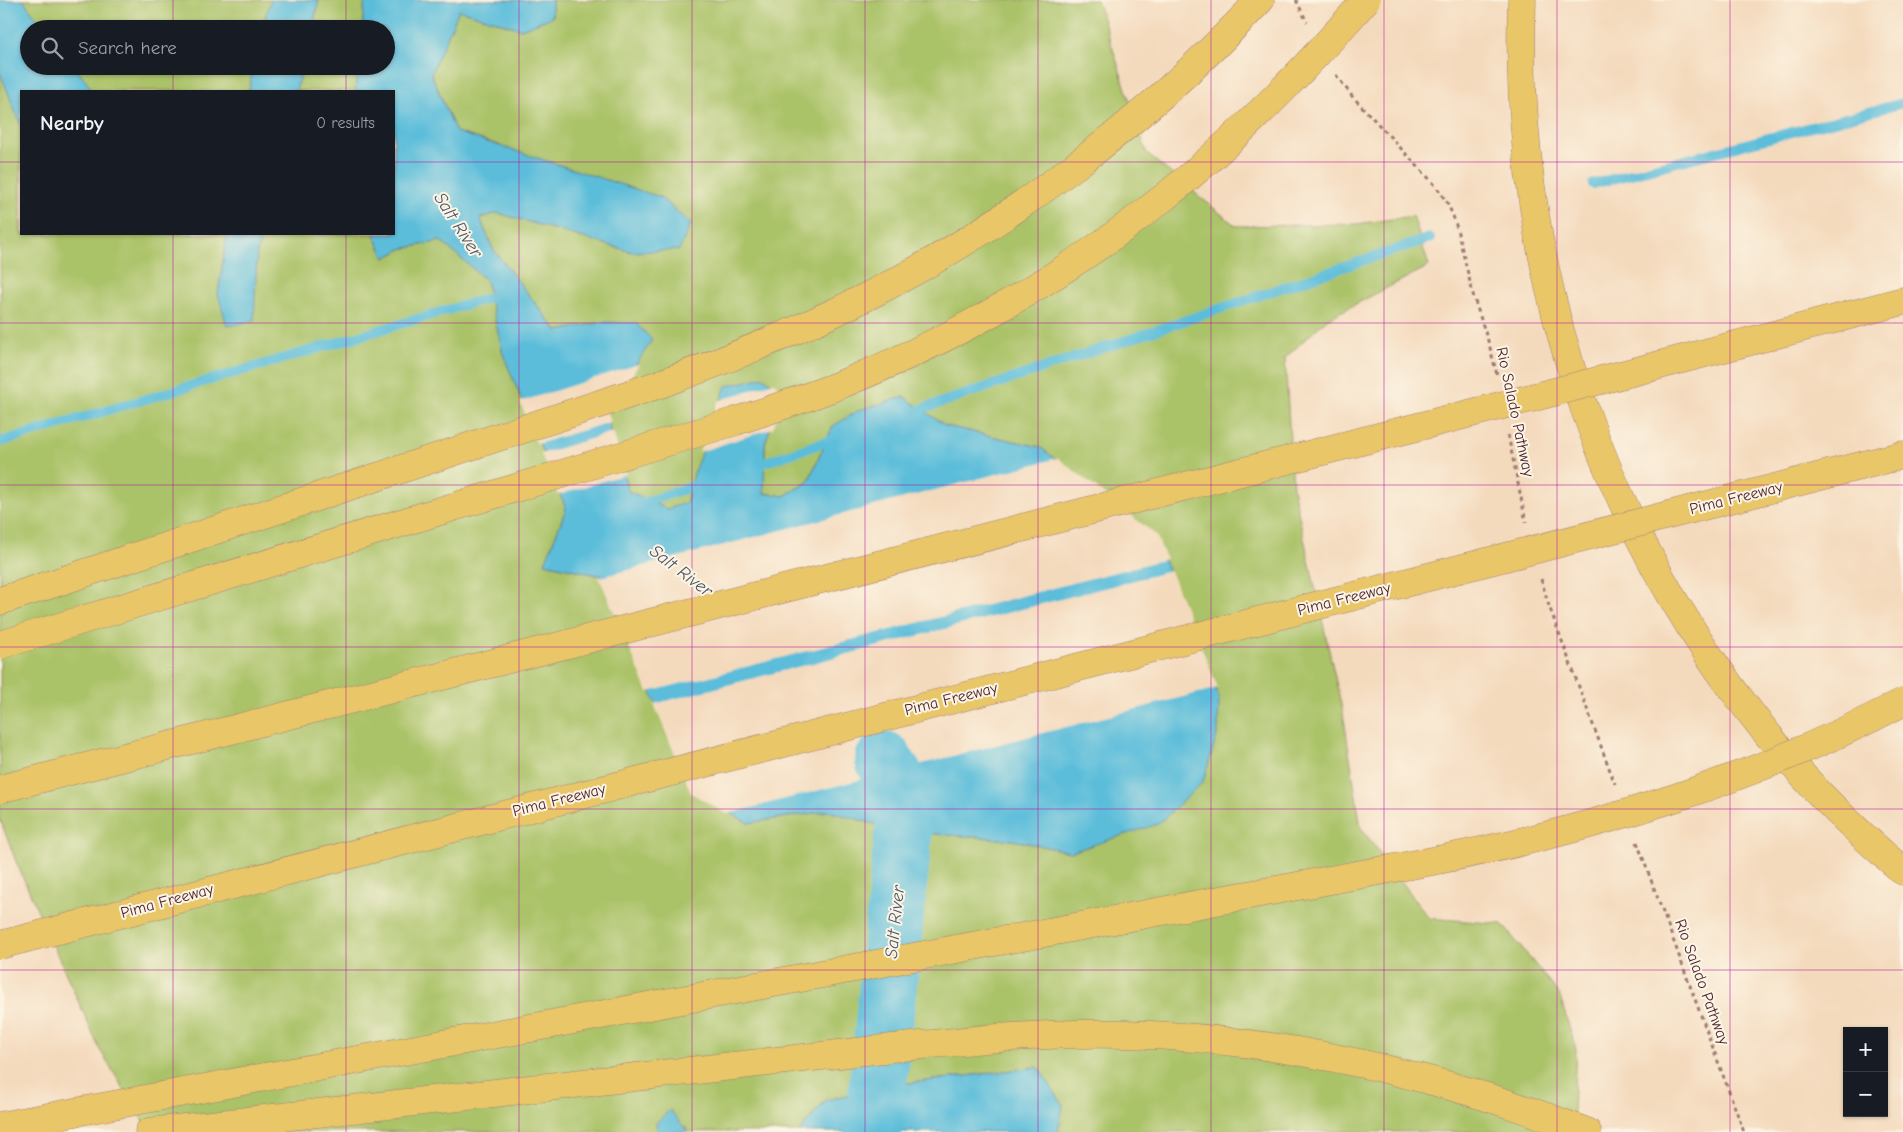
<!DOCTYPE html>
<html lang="en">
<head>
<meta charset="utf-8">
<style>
	:root { --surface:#171b24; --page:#242831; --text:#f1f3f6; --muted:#9ea1a6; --line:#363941 }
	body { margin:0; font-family:"Comic Neue",sans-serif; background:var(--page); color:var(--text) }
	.controls { position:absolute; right:15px; bottom:15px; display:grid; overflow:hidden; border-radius:0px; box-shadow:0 1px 4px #0004 }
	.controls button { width:45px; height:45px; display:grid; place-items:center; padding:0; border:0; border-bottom:1px solid var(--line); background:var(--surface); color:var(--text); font:25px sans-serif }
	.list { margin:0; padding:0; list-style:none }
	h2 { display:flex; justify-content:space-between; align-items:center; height:65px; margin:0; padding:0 20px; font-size:21px }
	h2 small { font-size:16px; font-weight:400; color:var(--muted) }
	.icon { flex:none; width:28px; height:28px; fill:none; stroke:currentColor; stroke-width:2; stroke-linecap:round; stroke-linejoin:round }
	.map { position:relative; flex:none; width:1903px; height:1132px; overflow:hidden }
	.search { position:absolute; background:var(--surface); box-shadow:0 1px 4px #0004; left:20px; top:20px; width:375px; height:55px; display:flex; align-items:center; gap:12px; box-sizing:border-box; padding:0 18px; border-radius:28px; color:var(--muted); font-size:19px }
	.panel { position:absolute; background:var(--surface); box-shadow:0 1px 4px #0004; left:20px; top:90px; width:375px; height:145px; border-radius:0px }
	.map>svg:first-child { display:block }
</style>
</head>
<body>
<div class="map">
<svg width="1903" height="1132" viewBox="0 0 1903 1132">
	<rect width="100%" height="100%" fill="#fcf5e5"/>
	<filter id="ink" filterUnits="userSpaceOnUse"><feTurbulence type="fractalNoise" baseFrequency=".02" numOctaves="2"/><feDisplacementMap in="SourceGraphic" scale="10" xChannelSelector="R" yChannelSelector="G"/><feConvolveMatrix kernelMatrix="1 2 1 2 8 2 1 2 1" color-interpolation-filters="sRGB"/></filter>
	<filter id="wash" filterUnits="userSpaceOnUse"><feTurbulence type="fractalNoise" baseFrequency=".0096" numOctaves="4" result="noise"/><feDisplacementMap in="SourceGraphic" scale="20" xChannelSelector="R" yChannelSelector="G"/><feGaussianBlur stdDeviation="1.12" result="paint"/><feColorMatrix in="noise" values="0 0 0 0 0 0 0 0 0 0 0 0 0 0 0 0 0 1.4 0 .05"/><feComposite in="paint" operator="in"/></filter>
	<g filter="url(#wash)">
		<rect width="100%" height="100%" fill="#f4dabd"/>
		<g fill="#aac267" stroke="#7a7049">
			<polygon points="23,0 271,0 261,29 45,29"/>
			<polygon points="319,0 365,0 362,29 312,29"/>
			<polygon points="552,0 1097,0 1147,154 1236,226 1357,224 1413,216 1429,266 1327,319 1285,358 1293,489 1343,713 1361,828 1429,918 1502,924 1559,994 1576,1049 1572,1132 1058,1132 1063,1105 1037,1067 886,1086 826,1100 799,1132 688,1132 686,1127 656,1123 658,1132 150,1132 100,1050 17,864 0,819 0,72 21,126 21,234 227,234 218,294 257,252 262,234 374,234 385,258 401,249 441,241 486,280 503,354 566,509 545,563 602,576 748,823 828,811 899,831 1013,840 1071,852 1040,447 946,426 904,397 833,426 808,482 784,496 764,493 765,443 783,393 696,467 686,503 667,509 628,491 605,413 603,322 557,331 493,249 480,218 498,213 632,252 499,145 456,132 431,73 459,10 521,29 552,17"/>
			<polygon points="74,66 253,66 249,91 93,91"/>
			<polygon points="303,66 358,66 355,91 296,91"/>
		</g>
		<g fill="#5cbdda" stroke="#536e82">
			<polygon points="0,0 23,0 45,29 29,29 29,66 74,66 93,91 21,91 21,126 0,72"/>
			<polygon points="271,0 319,0 312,29 261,29"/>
			<polygon points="365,0 552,0 552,17 521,29 459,10 431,74 456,132 660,197 691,224 679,250 632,252 498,213 480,218 493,249 557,331 603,322 636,323 652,340 605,413 628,491 667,509 686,503 696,467 726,386 764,377 783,393 765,443 764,493 784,496 808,482 833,426 859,410 904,397 946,426 1040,447 1155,537 1219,697 1218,732 1203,782 1158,824 1071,852 1013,840 899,831 828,811 748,823 693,792 602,576 545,563 566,509 503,354 486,280 441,241 401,249 385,258 374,234 394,234 394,91 355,91 358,66 386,66 386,29 362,29"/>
			<polygon points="253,66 303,66 296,91 249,91"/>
			<polygon points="227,234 262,234 257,252 254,321 227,326 218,294"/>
			<polygon points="1038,1067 1063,1105 1058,1132 799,1132 826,1100 886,1086"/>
			<polygon points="670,1110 688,1132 658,1132 656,1123"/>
		</g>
		<g fill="#f4dabd">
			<polygon points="639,364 607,413 610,422 537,444 520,402"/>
			<polygon points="774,382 785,393 773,428 699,452 718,401"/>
			<polygon points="613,432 626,474 558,495 541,454"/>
			<polygon points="1058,458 1156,535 1166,559 648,692 600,579 597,578"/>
			<polygon points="1170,571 1218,688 727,814 691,793 654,704"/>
		</g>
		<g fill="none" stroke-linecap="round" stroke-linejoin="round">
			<g stroke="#5cbdda" stroke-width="10">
				<polyline points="1593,184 1903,103"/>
				<polyline points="910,413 1430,238"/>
				<polyline points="0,442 502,294"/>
				<polyline points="754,466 837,438"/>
				<polyline points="637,505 702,483"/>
			</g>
			<polyline stroke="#5cbdda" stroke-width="58" points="873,1132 907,798 884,760"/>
		</g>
	</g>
	<g filter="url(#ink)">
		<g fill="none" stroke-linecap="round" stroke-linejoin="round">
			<defs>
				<g id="highway">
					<path d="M1522,0C1512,278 1607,551 1790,761C1824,801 1863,837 1903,871"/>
					<polyline points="1652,367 1903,301"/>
					<polyline points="1692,509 1903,455"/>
					<path d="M0,601L660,384C729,359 796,332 862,299C1007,227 1150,118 1260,0"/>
					<polyline points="0,1126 1438,860"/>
					<path d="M149,1132L883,1049C963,1041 1044,1032 1124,1034C1283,1038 1439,1075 1587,1132"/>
				</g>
			</defs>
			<use href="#highway" stroke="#9f7c74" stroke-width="29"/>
			<g stroke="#9f7c74" stroke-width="3" stroke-dasharray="4 4" stroke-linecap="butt">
				<polyline points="1296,0 1307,22"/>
				<polyline points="1336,75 1352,96 1436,186 1448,204 1455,221 1474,298 1489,344 1497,375"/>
				<polyline points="1508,435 1526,522"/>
				<polyline points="1541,579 1549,606 1615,784"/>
				<polyline points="1637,842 1744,1132"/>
			</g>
			<use href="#highway" stroke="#e9c769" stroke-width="28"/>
			<defs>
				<g id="highway-bridge">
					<path d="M0,645L736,421C772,409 807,398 842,384C956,338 1065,276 1162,199C1237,140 1303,71 1366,0"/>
					<polyline points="0,789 1652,367"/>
					<path d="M1438,860C1596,829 1760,777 1903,702"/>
					<polyline points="0,945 1692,509"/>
				</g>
			</defs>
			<use href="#highway-bridge" stroke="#9f7c74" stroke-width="29" stroke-linecap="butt"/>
			<use href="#highway-bridge" stroke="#e9c769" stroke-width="28"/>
		</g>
	</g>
	<path fill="none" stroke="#b5179e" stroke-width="1" stroke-opacity="0.55" d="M173,0V29M346,0V29M519,0V1132M692,0V1132M865,0V1132M1038,0V1132M1211,0V1132M1384,0V1132M1557,0V1132M1730,0V1132M173,66V91M346,66V91M0,162H21M394,162H1903M173,234V1132M346,234V1132M0,323H1903M0,485H1903M0,647H1903M0,809H1903M0,970H1903"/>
	<g text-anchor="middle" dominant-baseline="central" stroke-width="4" stroke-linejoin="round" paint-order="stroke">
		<g font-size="16" fill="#4a1f2b" stroke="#fcf5e5">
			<text transform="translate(1515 412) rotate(78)">Rio Salado Pathway</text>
			<text transform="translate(1736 498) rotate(-14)">Pima Freeway</text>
			<text transform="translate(1344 599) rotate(-14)">Pima Freeway</text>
			<text transform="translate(951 699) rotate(-14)">Pima Freeway</text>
			<text transform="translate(559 800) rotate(-14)">Pima Freeway</text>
			<text transform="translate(167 901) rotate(-15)">Pima Freeway</text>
			<text transform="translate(1702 982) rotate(70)">Rio Salado Pathway</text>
		</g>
		<g font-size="18" font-style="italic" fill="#505668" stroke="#fcf5e5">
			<text transform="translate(458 225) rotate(57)">Salt River</text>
			<text transform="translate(681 571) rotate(37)">Salt River</text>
			<text transform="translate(895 922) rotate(-84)">Salt River</text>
		</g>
	</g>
</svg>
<div class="controls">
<button>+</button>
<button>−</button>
</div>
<div class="search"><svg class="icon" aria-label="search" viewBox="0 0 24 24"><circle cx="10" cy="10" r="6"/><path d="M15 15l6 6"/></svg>Search here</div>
<section class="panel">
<h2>Nearby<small>0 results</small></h2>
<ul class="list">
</ul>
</section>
</div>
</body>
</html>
